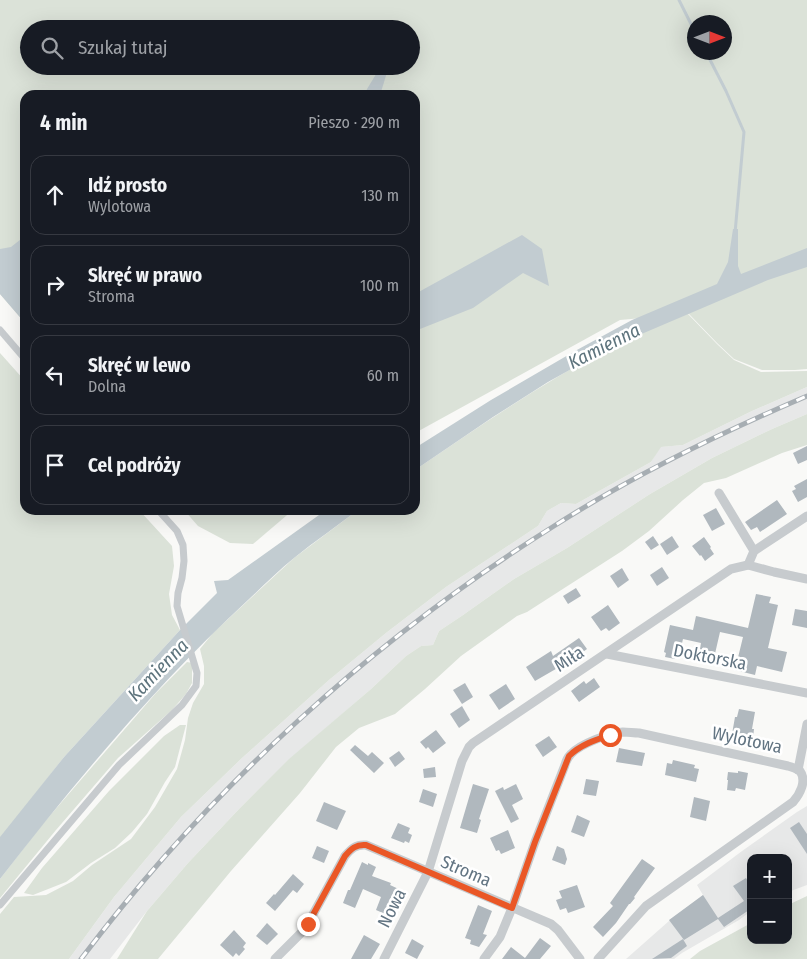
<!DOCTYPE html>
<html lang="pl">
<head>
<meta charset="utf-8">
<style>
	:root { --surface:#171b24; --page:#20242c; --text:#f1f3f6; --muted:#9ea1a6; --line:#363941 }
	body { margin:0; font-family:"Fira Sans Condensed",sans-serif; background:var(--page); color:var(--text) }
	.controls { position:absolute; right:15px; bottom:15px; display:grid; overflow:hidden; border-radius:10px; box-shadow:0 5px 20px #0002 }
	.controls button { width:45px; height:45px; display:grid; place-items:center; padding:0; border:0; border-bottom:1px solid var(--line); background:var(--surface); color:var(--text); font:25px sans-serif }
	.compass { position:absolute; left:687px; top:15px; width:45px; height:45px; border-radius:50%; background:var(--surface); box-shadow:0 5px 20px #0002; rotate:90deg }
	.stop { position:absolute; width:15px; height:15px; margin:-11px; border:4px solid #ea5726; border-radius:50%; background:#fff }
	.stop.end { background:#ea5726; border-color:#fff; box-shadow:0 1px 5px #0008 }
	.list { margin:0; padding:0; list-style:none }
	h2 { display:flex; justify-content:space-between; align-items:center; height:65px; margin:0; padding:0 20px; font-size:21px }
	h2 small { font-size:16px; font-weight:400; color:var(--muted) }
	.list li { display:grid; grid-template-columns:32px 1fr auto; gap:15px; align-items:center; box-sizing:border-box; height:80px; margin:0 10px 10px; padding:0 10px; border:1px solid var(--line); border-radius:15px }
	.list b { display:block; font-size:19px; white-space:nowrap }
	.list p { margin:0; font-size:16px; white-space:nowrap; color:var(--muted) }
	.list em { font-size:16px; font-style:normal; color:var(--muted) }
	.icon { flex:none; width:28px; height:28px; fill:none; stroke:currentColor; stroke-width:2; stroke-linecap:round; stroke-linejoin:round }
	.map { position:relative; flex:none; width:807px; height:959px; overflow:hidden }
	.search { position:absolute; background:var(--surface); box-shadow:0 5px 20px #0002; left:20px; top:20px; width:400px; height:55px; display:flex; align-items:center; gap:12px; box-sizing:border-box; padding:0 18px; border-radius:28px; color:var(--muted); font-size:19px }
	.panel { position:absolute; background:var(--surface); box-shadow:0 5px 20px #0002; left:20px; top:90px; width:400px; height:425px; border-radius:15px }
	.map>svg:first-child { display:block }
</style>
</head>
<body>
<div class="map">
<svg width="807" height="959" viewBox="0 0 807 959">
	<rect width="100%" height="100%" fill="#f9f9f7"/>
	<g fill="#e7e8e8">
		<polygon points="807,387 807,414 772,429 712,458 650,494 567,548 514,579 463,615 439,631 433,645 421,646 406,656 371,689 290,759 239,809 188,863 147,911 110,959 69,959 114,897 181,817 242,758 329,680 386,633 446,587 538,526 547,511 561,503 576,504 651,462 660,447 683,445 752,411"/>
		<polygon points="807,806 807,885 788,892 788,858 751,858 751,911 739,920 682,953 674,959 626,959 669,921 703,895 697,885 742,851 797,812"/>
	</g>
	<g fill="#dbe2d8" fill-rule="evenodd">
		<path d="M0,0H807V369L795,370H762L734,359L717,343L689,314H688L717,344L734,360L761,372L807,371V387L752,411L683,445L661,447L651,462L576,504L561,503L547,511L538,526L446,587L386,633L329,680L242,758L181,817L114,897L69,959H0V914L14,897L46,895L73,881L92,865L131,839L155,807L177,769L185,740L188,718L193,703L204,684V666L200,649L213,633L294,558L358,510H415V470C478,427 541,384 609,348C633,335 660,326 686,314L620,320L415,433V95H25V323L0,294ZM694,22H724V52H694ZM29,29H411V66H29Z"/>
		<polygon points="0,353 25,381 25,510 139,510 172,546 174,566 169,594 172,615 180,630 64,757 0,839"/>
		<polygon points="807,414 807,445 782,453 726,478 704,483 683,500 649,531 622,551 527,612 517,616 461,656 425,689 395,714 359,728 336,747 300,793 231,871 158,959 117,959 147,911 188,863 239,809 289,759 371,689 406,656 421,646 433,645 439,631 463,615 514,579 567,548 650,494 712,458 772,429"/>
		<polygon points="184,510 293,510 253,544 230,543 198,526"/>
		<polygon points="187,662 192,663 192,683 186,694 172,710 118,758 56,830 0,898 0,879 41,826 156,693"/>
		<polygon points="180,725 186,725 175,767 165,782 147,814 132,832 115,848 91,863 66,882 33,895 24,893 42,868 109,791 164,736"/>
		<polygon points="807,896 807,959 690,959 700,951 751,923 751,940 788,940 788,905"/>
	</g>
	<g fill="#c2ccd1">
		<polygon points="381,66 389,66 380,95 365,95 367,89"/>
		<polygon points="733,229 738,229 738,266 741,274 807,248 807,267 768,280 611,347 548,382 493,417 415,470 415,448 491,400 575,351 632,320 717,284 728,262"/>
		<polygon points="522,235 542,249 549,286 523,273 473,308 415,331 415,294"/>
		<polygon points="25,236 25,323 0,294 0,249 11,247"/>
		<path d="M326,510H358C337,526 315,541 294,558C278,571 262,587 247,601C156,685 76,781 0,879V837L64,757L180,630L217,593L214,581L228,580Z"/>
	</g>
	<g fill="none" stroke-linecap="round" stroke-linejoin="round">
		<g stroke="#c2ccd1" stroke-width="3">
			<polyline points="679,0 694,30"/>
			<polyline points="706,52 726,91 744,132 735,233"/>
		</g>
	</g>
	<g fill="#b0b8be">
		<polygon points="807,446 807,460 798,464 793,453"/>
		<polygon points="807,479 807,497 798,502 792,491 796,489 794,486"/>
		<polygon points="777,500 787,514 760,532 757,527 751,530 745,522"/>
		<polygon points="716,508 725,524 712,531 703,515"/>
		<polygon points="653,536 659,545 651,550 645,542"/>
		<polygon points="672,536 679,547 667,555 660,544"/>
		<polygon points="704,537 711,547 710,548 714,554 705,561 701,555 700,556 692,546"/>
		<polygon points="662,567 669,578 657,586 650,575"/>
		<polygon points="622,568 629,580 618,588 610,576"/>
		<polygon points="576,588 581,596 568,604 563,596"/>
		<polygon points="756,594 771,597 769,603 778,605 768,648 787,652 782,672 757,666 755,675 735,670 743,637 720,632 714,658 699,655 701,643 683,639 679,656 676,655 675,659 665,657 666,653 664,652 670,625 693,630 696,616 748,628"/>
		<polygon points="608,605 620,623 609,631 606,628 601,631 591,617"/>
		<polygon points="795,609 807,611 807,628 792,625"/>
		<polygon points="579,638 587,649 562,667 561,666 535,681 526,667 551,651 553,656"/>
		<polygon points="594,678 600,687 579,702 571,691 584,681 586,684"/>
		<polygon points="465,683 473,697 462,704 453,690"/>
		<polygon points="506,684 515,699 499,710 489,695"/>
		<polygon points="462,706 470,720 459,728 450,714"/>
		<polygon points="739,709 755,712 752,729 754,729 753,738 732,734 735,717 737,717"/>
		<polygon points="436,730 446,743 433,753 428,747 426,749 420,742"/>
		<polygon points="549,736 557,747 543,757 535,745"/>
		<polygon points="355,745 368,756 372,752 384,763 374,773 350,750"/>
		<polygon points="619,748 645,753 642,766 616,762"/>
		<polygon points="399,751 405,759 395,767 389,758"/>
		<polygon points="673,760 695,765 694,768 699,769 696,782 665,775 667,763 672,764"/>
		<polygon points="435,767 436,777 424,778 423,769"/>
		<polygon points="738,771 748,773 745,790 736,788 735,791 727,790 728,780 727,780 728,772 738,773"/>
		<polygon points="586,779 599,781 596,796 583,794"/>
		<polygon points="473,784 489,789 479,819 481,820 477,833 460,828"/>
		<polygon points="516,784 523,799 512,805 519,819 511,823 495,791 503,787 504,790"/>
		<polygon points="423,789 437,794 433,807 419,802"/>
		<polygon points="694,797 710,801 706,821 690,817"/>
		<polygon points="324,802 346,811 337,830 316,821"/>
		<polygon points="577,815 590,821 584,837 571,832"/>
		<polygon points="799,822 807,834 807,854 790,828"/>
		<polygon points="398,823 410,828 408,833 412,835 409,843 405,841 404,843 391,838"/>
		<polygon points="508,830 515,848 501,854 499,850 496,851 490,838"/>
		<polygon points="317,846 329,851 324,863 312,858"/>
		<polygon points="557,846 564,849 567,859 565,865 552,860"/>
		<polygon points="642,859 655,868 634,897 635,898 630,904 629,904 616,923 603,937 593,927 613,906 610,903"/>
		<polygon points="362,862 368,865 368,863 376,867 372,876 391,883 390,885 403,891 392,917 376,910 381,897 363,889 355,908 343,903 348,890 350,890"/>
		<polygon points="293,874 304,884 297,893 293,890 275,911 266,903 274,894 275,895"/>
		<polygon points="746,878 751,886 751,911 749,910 724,927 718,919 684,940 669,920 703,895 718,918 744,901 733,886"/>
		<polygon points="577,885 585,907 568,913 566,908 560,910 556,900 562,898 559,891"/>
		<polygon points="478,905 492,911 483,934 487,935 479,947 470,944 471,940 465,938"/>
		<polygon points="267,923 278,934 267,945 256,936"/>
		<polygon points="234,930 246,943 243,947 245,949 239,956 236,953 233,957 220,945"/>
		<polygon points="364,935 380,944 371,959 351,959"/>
		<polygon points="540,938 551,946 540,959 502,959 511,947 525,958"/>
		<polygon points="412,939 424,946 417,959 405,953"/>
		<polygon points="683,939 687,946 671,958 652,959"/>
	</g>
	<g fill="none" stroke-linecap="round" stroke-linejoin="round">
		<g stroke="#c7cbce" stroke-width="7">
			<polyline points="0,330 25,359"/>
			<polyline points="0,905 119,765 182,705 196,686 197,673 177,606 178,593 182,578 184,561 183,545 177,531 158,510"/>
		</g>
		<g stroke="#c7cbce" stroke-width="9">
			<polyline points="719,493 754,551"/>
			<polyline points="748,565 754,551 807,516"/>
			<polyline points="607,654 807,693"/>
			<polyline points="798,770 807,724"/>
			<path d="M275,959L305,929L345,856C351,849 356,844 366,845L551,924L558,930L580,959"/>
			<polyline points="384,959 428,872 462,761 469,747 473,743 731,569 748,565 774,572 807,579"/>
			<path d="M484,959L500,937L512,908L535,842L565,765C566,761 568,757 571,754C580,744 609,733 623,732C628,732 634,733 639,733L788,766C792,767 797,769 800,771C807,781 800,794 793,802L646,906L598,959"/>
		</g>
		<defs>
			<path id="rail" d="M81,959C211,787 372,640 554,526C634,475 720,433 807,396"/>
		</defs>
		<use href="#rail" stroke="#a7aeb3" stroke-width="5"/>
		<use href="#rail" stroke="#fff" stroke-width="3" stroke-dasharray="9" stroke-linecap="butt"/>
	</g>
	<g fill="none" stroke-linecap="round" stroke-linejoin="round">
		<path stroke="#ea5726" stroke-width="6" d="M308,924L345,856C351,849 356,844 366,845L512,908L535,842L569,756C580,745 595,740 610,735"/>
	</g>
	<g text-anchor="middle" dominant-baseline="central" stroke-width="5" stroke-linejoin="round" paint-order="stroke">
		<g font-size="18" fill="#637583" stroke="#fff">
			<text transform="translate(710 657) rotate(11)">Doktorska</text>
			<text transform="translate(569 659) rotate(-33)">Miła</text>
			<text transform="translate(747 740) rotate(12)">Wylotowa</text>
			<text transform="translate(466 871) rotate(23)">Stroma</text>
			<text transform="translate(392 908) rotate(-63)">Nowa</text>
		</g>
		<g font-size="19" font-style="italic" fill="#5e747d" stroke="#fff">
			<text transform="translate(604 346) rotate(-27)">Kamienna</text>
			<text transform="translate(158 670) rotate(-46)">Kamienna</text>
		</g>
	</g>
</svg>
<div class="controls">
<button>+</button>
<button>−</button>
</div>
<svg class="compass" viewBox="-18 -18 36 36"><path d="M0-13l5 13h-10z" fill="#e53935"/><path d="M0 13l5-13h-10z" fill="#9ea1a6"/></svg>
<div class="stop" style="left:610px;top:735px"></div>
<div class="stop end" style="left:308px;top:924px"></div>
<div class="search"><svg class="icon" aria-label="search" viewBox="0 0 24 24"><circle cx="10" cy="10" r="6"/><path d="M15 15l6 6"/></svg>Szukaj tutaj</div>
<section class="panel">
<h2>4 min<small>Pieszo · 290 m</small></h2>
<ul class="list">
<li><svg class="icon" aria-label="ahead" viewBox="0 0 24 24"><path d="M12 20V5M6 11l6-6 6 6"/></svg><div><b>Idź prosto</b><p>Wylotowa</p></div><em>130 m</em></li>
<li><svg class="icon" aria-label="right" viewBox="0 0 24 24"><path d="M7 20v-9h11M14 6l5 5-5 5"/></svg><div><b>Skręć w prawo</b><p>Stroma</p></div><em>100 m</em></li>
<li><svg class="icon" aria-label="left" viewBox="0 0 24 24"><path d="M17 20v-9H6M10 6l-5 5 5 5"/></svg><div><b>Skręć w lewo</b><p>Dolna</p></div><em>60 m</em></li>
<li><svg class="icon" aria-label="arrive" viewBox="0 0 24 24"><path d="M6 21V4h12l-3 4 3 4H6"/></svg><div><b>Cel podróży</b></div></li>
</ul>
</section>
</div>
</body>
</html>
